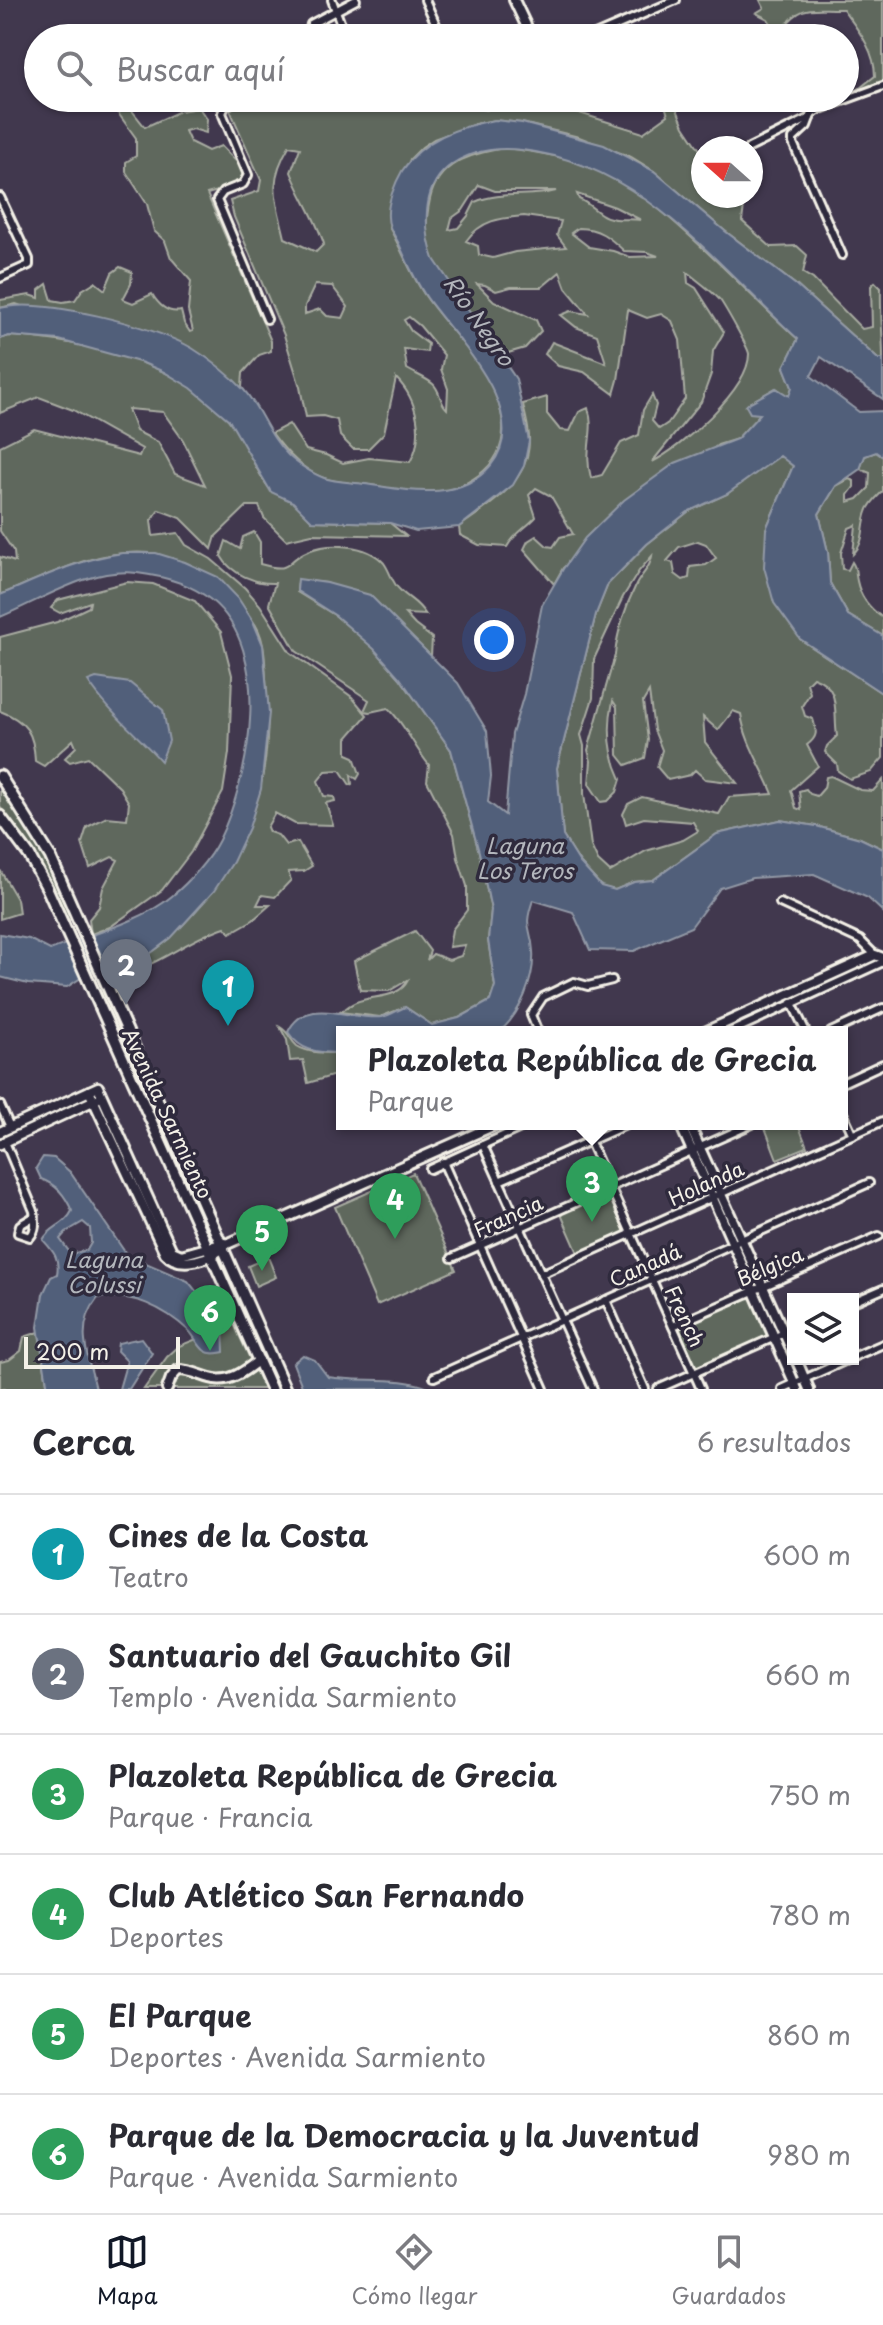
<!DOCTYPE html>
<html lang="es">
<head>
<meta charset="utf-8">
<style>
	:root { --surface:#fff; --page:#f2f2f3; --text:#2b2b33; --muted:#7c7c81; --line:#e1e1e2; --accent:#111827 }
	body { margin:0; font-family:"Playpen Sans",sans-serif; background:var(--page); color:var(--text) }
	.controls { position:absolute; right:24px; bottom:24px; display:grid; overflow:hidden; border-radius:0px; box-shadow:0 2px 6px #0004 }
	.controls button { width:72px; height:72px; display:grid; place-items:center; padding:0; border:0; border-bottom:2px solid var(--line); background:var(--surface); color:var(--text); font:40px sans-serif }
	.compass { position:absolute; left:691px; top:136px; width:72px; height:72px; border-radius:50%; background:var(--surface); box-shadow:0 2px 6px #0004; rotate:291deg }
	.scale { position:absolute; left:24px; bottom:20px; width:156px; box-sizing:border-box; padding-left:8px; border:4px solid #f4f1e8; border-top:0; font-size:22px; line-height:28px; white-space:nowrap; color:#f4f1e8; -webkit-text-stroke:6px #2f2a3d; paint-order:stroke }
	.you { position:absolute; left:494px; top:640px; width:28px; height:28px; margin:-20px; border:6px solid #fff; border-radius:50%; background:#1a73e8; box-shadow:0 0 0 12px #1a73e833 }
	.badge { display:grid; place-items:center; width:52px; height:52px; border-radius:50%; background:var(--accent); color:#fff; font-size:26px; font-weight:700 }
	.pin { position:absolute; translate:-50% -66px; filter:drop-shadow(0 2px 4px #0008) }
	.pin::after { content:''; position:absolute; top:42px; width:28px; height:24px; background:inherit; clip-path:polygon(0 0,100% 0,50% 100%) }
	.popup { position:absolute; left:336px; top:1026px; width:512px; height:104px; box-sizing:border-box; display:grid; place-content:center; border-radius:0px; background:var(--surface); filter:drop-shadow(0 2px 6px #0005); font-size:26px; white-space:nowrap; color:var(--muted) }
	.popup b { font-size:30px; color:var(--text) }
	.popup::after { content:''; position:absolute; left:50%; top:100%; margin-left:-16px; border:16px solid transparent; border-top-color:var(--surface) }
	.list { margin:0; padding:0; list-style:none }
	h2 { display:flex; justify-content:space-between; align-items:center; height:104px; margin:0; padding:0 32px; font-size:34px }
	h2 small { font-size:26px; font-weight:400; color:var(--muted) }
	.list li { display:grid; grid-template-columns:52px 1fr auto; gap:24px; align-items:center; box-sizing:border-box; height:120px; padding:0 32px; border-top:2px solid var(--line) }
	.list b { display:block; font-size:30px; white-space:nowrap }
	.list p { margin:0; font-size:26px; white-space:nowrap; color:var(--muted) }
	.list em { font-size:26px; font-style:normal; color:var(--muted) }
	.icon { flex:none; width:44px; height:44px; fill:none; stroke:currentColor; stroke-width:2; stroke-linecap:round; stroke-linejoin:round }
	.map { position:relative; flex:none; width:883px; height:1389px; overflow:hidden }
	.search { position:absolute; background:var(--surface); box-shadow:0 2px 6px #0004; left:24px; right:24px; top:24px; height:88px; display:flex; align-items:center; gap:20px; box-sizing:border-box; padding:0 28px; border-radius:44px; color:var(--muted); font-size:30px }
	.sheet { height:824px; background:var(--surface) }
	nav { display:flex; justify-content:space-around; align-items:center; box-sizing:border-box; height:112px; border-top:2px solid var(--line); background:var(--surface); font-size:22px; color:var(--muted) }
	nav a { display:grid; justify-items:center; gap:4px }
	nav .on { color:var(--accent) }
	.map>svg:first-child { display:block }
</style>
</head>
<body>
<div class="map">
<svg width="883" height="1389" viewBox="0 0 883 1389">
	<rect width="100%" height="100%" fill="#41384e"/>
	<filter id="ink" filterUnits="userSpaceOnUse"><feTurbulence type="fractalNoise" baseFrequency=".0125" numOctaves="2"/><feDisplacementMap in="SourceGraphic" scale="16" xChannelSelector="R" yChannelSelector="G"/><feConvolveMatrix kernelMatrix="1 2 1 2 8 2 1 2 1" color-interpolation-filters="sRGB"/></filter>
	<g filter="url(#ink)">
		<g fill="#5e685d" stroke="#a9aca2" stroke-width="2" fill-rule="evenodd">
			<path d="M760,0H883V81L879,85L851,95L875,76C875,50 858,30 843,9C813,10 802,2 782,30L773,27L768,19L756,13L764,8Z"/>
			<path d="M112,98L126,103L145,127L180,111L199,108L207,119L206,133L193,129L185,131L190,142L208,151L221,146L242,167V178L232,187L207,194L271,341V351L259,355L243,373L242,387L245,392L226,374L16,304L0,308V300L30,295L39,298V290L47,284L52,300L63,302L75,300L82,290L95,282L105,290L112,273L120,267L132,272L131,284L123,299L133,303L152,294C158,304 168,314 181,311L184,323L190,332L193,331L188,311L191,281L171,258L165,241L154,231L147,204L126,172V162L136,156V138L110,102Z"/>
			<path d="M250,98H414L487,110L497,99L557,106L643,133L668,115L663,99L674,102L684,126L702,153C692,173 703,177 703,196H712L714,200C724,197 736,193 745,199L742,221L771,247L797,246L807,255L803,273L813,279L862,329L872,327L871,286L875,282L881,288C880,312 883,334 883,359H878L796,285L725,231L654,171L631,157L579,137L522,123L494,120L475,124L434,139L422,147L410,159L389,227C402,250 411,275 426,297C453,336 500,375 503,426C505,469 462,492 424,493C406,493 387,487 369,485C355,483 335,483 321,477C300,468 285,451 272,433L289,424L306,450L326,455L343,463L369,458L410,462C425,436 418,400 396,378L384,433L368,449H353L340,436L337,420L323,416L306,417L300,387L284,335L234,217L230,201L259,191L261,180L230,110ZM289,146L300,148L291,172C301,197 316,219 324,244L316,252L285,238C276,199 267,183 289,146ZM315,285L332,286L348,307L343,318L327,316L320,309L305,314V306ZM409,317L420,326L444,355L441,369L448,389L447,409C439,402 441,391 433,384C426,378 415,374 407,369L404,349L427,352L428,344L411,331L404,320Z"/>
			<path d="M504,148C539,152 573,158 605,173C625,182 643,196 660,210C709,250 751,297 798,339L784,367L792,387L789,397L776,388L749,403L746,406L761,413L737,439L718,445L563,568L554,584L524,549L528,541L536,536L547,546L553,547L560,537L573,534L551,496L536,488L529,495L536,517C526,528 514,534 507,547L479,545L460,535L459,527C489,505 528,484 529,442C530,430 525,416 523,404L547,397V414L560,430L570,431L579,412L588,408C596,430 583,450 591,478L602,475L621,443L639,435L643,410L652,395L656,405L652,421L659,429L668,423L685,399L680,340L672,321L661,314L647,318L628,310L618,380L614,394L584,372L558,366L545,354L552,342L606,363L597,335L576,327L561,315L571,311L588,314L566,288L560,272L542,287H511L496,291L485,285L477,284L494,301L536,320L541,331L525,348L501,355C479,326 435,276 428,242C425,227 427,213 430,199C438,162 471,154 504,148ZM479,185L495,191H556C529,198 500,191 475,202L468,216L458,228L449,230L452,218L463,210ZM577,194L615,207L641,220C628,218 612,222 601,214C593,209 588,203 579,199ZM524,216L561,221L557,235L566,247L515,252L493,258L479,255L478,246L466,241C481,220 500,218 524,216ZM578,228C599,228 609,237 624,251L647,252L658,256L630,257L613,251L589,247L571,233ZM687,272C698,281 711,290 720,300C725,307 749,349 749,354C749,389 681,448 652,462L701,402L711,374L713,351L724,332L696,288L688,283Z"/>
			<path d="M9,336C80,340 181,362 228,419C245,440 253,467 269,488C275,496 287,497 295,503C301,508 307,515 312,521L390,523L406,536L312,534L286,540L264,518L259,506H247L216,536L212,549L181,518L159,510L151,521L153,536L178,533L186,545L211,559L245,588L260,605L290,652L352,697L367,715L347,738V754L354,757L360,774L357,779L351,775L352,784L350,785L340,770L326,771L318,781L324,796L334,797L335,801L326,803L333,825L295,824L275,813L267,827L269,832L278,835L286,845L298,842L312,866L304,871L288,872L291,880L275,897L262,895L257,905H270L253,920L230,933L225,927C193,937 165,960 132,972L130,961C157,954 174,935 192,915C255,846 274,770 266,679C265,660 265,635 252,620C241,608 216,595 202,585C190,577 164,554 151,553C95,548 50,575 0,595V557L15,562L14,552L0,531V446L34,429L139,456L142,449L73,410L39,397L0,413V339ZM128,409L163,412L183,440L205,485L175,474L158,442L136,431Z"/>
			<path d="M876,452L883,457V491C877,497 869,504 867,512C861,528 866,541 853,554L856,525L849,528L841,553L842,569L848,570L852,562C857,569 855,573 857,581C860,596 870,609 883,618V636L848,615L830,583L828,552L819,514L836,486L849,479L854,481V487L848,495V502L858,499L869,488L870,473L860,469L865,456Z"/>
			<path d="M780,455L793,466L766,529L800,639L883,694V758L871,772L850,779L838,771L837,764L825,752L827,746L837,736C833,712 842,687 813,677L807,683L810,693L802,706L805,716L813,719C817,732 818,737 807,745L818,766L791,790L796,808L801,810L799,791L806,789L810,794L817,796L824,788L826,777L831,776L860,790L873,791L883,780V849L860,838L816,826L780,820L717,834L653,880L634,882L615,890L602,887L580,863L563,836L557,768L596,614L608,584L647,544L689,511L727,494ZM698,541L706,544L716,558L706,565L690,567L689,578L683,580L675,574L673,563L667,561L679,547ZM652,556C650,569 642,573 636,585C626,605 617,632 615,655L588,750L591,761L589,784L601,802L608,801L617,792L621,779C609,754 607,728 613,701L617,707L618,755L626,765L645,758L648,740L643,702L649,692L654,730L662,750L657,767L668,780L690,775L695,770L705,779L737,783L705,742L703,717L718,730L733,711L741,714C745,743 762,766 773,794L729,797L719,814L642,797L628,804L623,814L626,824L644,818L693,822L698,831L683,840L646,851L610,872L598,861L591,846L584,794V746L581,735L593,698L594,659L623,597L639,571Z"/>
			<path d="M254,532L260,542V564C295,574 283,561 308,551C330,542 367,544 384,563C390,571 392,583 400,590C411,601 416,600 426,615L405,614L415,625L432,638L431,656L405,631L327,583L298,580L297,592L336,616L374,648L400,678L451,750L479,852L491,910L488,940L495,986L490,1001L459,1018L432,1025L405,1007L380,1017L340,1012C345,1009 351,1004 356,1002C374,995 399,999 408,980L389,991L360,990L354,961L415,931L430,951L427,960L433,954L449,960L461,956L465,945L449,947L452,930L467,910V886L458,858L454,834L427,781L429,765C414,747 405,724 388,708L370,712L364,711L369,700L296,651L269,604L275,583C256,584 231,574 221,556L226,541L240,549L243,537Z"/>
			<path d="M127,582L153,584L195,601L221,632L232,675L229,753L223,792L191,852L162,890L110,927L91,934L89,919L99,907L103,888L118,860L112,857L90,868L82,843L87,827L107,817L127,819L129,803L120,788L88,757L70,762L65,758L76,747L73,740L44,766L35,761C34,734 27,721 0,711V637L57,622L89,607L90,602L60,613L51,608L58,600Z"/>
			<polygon points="0,785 42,849 74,918 66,922 23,836 0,807"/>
			<polygon points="0,870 17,899 19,913 0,919"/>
			<polygon points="103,992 214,1238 209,1241 98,995"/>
			<path d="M280,1027C289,1032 290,1040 297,1046C309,1054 329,1053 342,1053V1073L308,1083L303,1060L290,1061L287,1040Z"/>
			<polygon points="798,1124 807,1147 777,1159 764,1125"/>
			<polygon points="413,1173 456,1270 377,1305 335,1207"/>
			<polygon points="607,1191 625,1232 578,1253 560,1212"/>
			<polygon points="222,1254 283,1389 275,1389 216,1257"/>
			<polygon points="268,1257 276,1277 256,1286 248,1266"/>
			<polygon points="752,1295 770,1334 696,1368 678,1328"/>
			<polygon points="234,1324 264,1389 144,1389 167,1357 179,1346"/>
			<polygon points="39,1332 48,1389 0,1389 0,1362 9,1360 21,1351 24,1337"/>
		</g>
		<g fill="#515e7a" stroke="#9299a6" stroke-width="2" fill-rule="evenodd">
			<path d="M494,120L522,123L604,145L654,171L725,231L796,285L878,359H883V399L821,357L811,376L859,412L883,411V457L876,452L865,456L860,469L836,486L819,514L828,552L830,583L848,615L883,636V694L800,639L774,603L764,567L766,529L793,466L780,456L727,494L689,511L647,544L608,584L596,614L557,768L563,836L580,863L601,886L615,890L634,882L653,880L717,834L780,820L816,826L860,838L883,849V912L868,898L814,874L752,878L720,888L691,927L634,951L590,950L573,912L533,900C523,929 531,925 533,951C535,978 520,1015 499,1032H342V1053C318,1053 301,1052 288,1032C306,994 351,1021 382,1017C389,1016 398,1010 405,1007L432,1025L459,1018L490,1001L495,986L488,940L491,910L479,852L451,750L400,678L374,649L336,616L297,591L298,579L327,583L370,595L458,683L487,731L491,776L488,802L505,815L512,734L524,694L542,605L563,569L585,538L624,500L675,463L737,439L760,414L750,413L746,406L749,403L776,388L789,396L792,387L784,367L798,339C716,264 641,163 522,150C495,147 468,151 447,168C421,190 424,231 434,259L516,379L529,441L524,466L513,485L459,527L416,531L390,523L312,521L293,502L271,492L229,420L191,388L164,372L143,363L59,340L9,336L0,339V308C42,297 154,326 192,348C210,359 230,375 244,390C261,409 269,437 288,455C296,463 313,474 324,478C336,482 352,482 365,484C406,490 460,503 491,465C534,413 455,338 427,298C415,281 407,262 399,244C394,234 388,228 388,217C387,203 395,183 402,171C423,139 457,127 494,120Z"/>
			<path d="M123,553H156L185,562L218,577L238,598L253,621L263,645L269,713L261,789L249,828L233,862L214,891L171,938L147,956L104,963L67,987L28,984L0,977V934L29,939L50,950C88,935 142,922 172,896C189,882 209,860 219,840C250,777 274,651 211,600C191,584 162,576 137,573C90,567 42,600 0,617V595C41,578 78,559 123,553Z"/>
			<path d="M96,678L130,683L163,710L169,741L161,761C137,734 108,712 88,681Z"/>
			<path d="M43,1157L54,1158L70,1172L127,1255L188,1281L223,1324L224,1352C218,1353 211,1355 205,1351C199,1347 195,1337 189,1331C164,1308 132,1292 98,1298C74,1328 88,1355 96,1389H48L38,1327L43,1294L51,1277L57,1274C60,1258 53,1251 43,1240C50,1226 65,1226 72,1211C65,1195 57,1185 41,1179L36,1168ZM83,1222L90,1228L91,1243L87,1250L71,1254L60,1239L66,1232Z"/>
			<polygon points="141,1338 152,1353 129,1389 119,1389 127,1361 117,1351 118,1343"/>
			<path d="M303,1355L315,1360L328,1377C362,1383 400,1375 431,1389H303L293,1363Z"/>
		</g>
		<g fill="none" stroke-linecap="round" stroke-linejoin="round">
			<defs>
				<g id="street">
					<polyline points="332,0 346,38"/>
					<polyline points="425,0 442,38"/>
					<polyline points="308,38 311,24 356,0"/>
					<polyline points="588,38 676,0"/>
					<path d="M741,38C754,32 767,23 777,38"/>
					<polyline points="238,98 225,106 222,113 248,175 243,184 223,192 217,200 267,319"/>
					<polyline points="493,98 578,106 603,98"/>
					<polyline points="804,98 812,114"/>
					<polyline points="810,118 807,126 793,139 793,143 842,255"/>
					<polyline points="749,148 810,118 812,114 820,109 883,86"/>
					<polyline points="0,197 29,259 29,265 0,278"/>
					<polyline points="780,903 860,940 875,955"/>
					<polyline points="792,1003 806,1032"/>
					<polyline points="538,1032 531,1015 543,997 574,982 588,986 612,980"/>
					<polyline points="730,1032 883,962"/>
					<polyline points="831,1032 883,1008"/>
					<polyline points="842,1083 883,1064"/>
					<polyline points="0,1105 10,1127"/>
					<polyline points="842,1111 853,1135"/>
					<polyline points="582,1124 701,1389"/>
					<path d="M5,1142L34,1211C35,1221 37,1229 30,1237L18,1233L20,1225L35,1216"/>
					<polyline points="483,1145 593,1389"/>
					<polyline points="443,1162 544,1389"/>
					<polyline points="430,1169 529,1124"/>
					<polyline points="499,1181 628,1124"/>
					<polyline points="452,1258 752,1124"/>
					<polyline points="541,1274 883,1121"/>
					<polyline points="606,1300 645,1389"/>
					<polyline points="853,1302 883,1289"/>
					<polyline points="673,1326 879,1236"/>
					<polyline points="853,1357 883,1344"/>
					<polyline points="434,1377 869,1183"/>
					<polyline points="658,1389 793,1329"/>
					<polyline points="782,1389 849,1359"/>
				</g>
				<g id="secondary">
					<polyline points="514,0 532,38"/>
					<polyline points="559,98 561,102"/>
					<polyline points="705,1032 875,955 883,958"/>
					<path d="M89,1091L165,1253C180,1270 213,1259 227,1244L497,1124"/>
					<polyline points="680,1124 797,1389"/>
					<polyline points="689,1124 793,1353"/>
					<polyline points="0,1132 98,1087 172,1251 181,1255 224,1243"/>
					<polyline points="0,1144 97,1099"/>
					<polyline points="796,1359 809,1389"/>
					<path d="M167,1389L171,1378L178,1370C191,1370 199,1375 210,1378C229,1384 245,1371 259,1360"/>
				</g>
				<g id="primary">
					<polyline points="0,776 50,856 285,1389"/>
					<polyline points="0,816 29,855 47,888 271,1389"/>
				</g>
			</defs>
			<use href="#street" stroke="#f4f1e8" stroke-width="12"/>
			<use href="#secondary" stroke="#f4f1e8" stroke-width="14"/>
			<use href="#primary" stroke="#f4f1e8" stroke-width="15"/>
			<use href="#street" stroke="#2f2a3d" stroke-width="6"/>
			<use href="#secondary" stroke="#2f2a3d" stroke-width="8"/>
			<use href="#primary" stroke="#2f2a3d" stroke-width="9"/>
		</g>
	</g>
	<g text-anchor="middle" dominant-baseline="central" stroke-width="7" stroke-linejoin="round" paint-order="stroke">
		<g font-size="20" fill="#f4f1e8" stroke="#2f2a3d">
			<text transform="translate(168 1113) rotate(65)">Avenida Sarmiento</text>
			<text transform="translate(706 1183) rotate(-24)">Holanda</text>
			<text transform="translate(508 1216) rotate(-24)">Francia</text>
			<text transform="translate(645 1265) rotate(-24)">Canadá</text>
			<text transform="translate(770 1266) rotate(-23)">Bélgica</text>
			<text transform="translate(685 1316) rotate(65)">French</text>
		</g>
		<g font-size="22" font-style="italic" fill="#b3b6bc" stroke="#2f2a3d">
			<text transform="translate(480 320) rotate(55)">Río Negro</text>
			<text x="525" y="844">Laguna<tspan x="525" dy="25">Los Teros</tspan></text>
			<text x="104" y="1258">Laguna<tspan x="104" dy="25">Colussi</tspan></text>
		</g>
	</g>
</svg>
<div class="controls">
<button><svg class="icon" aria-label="layers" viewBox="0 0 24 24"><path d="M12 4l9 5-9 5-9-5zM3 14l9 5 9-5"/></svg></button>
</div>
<svg class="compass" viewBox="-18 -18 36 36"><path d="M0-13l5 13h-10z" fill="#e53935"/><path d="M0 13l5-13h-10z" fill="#7c7c81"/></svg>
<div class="scale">200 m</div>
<div class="you"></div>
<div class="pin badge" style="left:228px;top:1026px;background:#0f9aa8">1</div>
<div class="pin badge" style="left:126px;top:1005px;background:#6b7280">2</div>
<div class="pin badge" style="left:592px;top:1222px;background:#2e9e5b">3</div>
<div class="popup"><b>Plazoleta República de Grecia</b>Parque</div>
<div class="pin badge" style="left:395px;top:1239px;background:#2e9e5b">4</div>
<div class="pin badge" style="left:262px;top:1271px;background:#2e9e5b">5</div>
<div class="pin badge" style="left:210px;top:1351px;background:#2e9e5b">6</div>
<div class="search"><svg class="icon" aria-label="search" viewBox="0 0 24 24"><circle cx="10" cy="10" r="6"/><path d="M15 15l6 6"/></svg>Buscar aquí</div>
</div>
<section class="sheet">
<h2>Cerca<small>6 resultados</small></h2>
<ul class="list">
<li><span class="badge" style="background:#0f9aa8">1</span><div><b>Cines de la Costa</b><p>Teatro</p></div><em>600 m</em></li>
<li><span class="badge" style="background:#6b7280">2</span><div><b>Santuario del Gauchito Gil</b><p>Templo · Avenida Sarmiento</p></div><em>660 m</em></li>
<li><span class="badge" style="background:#2e9e5b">3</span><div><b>Plazoleta República de Grecia</b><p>Parque · Francia</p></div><em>750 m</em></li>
<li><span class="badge" style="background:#2e9e5b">4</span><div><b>Club Atlético San Fernando</b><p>Deportes</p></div><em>780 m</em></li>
<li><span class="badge" style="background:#2e9e5b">5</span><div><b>El Parque</b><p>Deportes · Avenida Sarmiento</p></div><em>860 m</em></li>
<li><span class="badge" style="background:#2e9e5b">6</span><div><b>Parque de la Democracia y la Juventud</b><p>Parque · Avenida Sarmiento</p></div><em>980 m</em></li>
</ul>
</section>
<nav>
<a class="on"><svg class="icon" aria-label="map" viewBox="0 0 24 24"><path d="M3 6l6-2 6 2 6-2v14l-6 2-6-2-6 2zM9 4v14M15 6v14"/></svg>Mapa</a>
<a><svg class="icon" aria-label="directions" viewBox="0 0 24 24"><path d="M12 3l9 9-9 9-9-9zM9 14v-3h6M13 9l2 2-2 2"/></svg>Cómo llegar</a>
<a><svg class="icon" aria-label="saved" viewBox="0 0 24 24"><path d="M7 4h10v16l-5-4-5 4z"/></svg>Guardados</a>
</nav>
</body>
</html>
